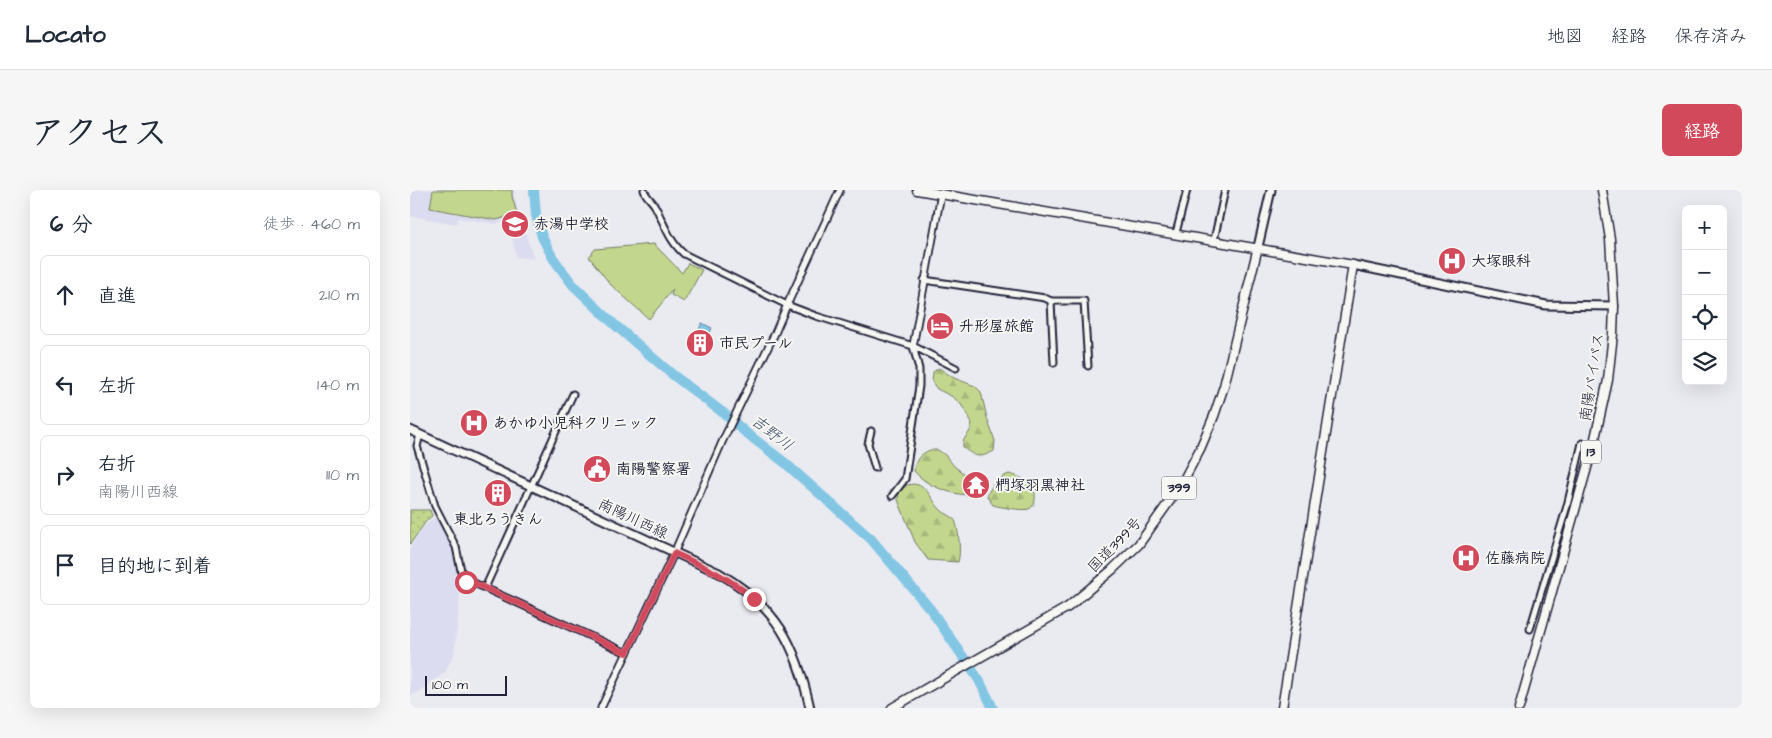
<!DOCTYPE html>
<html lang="ja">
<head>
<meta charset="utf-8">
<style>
	:root { --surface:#fff; --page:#f6f6f7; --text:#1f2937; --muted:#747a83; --line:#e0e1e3; --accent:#d1495b }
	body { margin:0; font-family:"Architects Daughter","Klee One",sans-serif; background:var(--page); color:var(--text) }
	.controls { position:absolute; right:15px; top:15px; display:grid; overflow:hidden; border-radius:8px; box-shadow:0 5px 20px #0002 }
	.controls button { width:45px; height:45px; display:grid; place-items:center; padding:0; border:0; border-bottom:1px solid var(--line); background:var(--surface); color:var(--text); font:25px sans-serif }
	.scale { position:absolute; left:15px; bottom:12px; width:82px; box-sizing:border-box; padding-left:5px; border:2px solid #22223b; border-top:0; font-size:14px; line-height:18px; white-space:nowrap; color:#22223b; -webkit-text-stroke:4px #f6f6f2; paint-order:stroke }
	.stop { position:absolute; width:15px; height:15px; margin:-11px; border:4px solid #d1495b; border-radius:50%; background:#fff }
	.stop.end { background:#d1495b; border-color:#fff; box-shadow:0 1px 5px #0008 }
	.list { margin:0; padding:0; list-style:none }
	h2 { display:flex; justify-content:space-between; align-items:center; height:65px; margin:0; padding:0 20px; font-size:21px }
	h2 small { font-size:16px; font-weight:400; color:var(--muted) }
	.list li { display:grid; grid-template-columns:32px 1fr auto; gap:15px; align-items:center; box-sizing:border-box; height:80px; margin:0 10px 10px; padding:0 10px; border:1px solid var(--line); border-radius:8px }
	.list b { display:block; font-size:19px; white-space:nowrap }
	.list p { margin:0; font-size:16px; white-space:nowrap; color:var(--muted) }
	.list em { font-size:16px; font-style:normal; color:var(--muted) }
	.icon { flex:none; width:28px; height:28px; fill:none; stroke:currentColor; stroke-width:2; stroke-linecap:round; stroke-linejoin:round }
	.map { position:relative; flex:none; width:1332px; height:518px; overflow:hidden; border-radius:8px }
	header { display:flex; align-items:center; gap:30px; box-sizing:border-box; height:70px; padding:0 25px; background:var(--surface); border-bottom:1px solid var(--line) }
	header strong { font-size:24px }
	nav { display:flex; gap:28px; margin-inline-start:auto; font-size:18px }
	.intro { display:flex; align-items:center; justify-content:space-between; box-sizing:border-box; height:120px; padding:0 30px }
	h1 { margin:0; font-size:35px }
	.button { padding:12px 22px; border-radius:8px; background:var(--accent); color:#fff; font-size:18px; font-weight:700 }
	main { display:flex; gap:30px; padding:0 30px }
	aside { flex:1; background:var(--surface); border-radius:8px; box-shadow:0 5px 20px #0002 }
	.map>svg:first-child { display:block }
</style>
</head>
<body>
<header>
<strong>Locato</strong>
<nav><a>地図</a><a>経路</a><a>保存済み</a></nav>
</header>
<div class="intro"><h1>アクセス</h1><a class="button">経路</a></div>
<main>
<aside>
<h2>6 分<small>徒歩 · 460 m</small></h2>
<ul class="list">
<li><svg class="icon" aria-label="ahead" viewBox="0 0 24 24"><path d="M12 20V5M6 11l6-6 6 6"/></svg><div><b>直進</b></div><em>210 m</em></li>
<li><svg class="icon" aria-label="left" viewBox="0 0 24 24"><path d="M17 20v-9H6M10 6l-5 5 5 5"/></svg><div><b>左折</b></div><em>140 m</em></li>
<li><svg class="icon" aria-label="right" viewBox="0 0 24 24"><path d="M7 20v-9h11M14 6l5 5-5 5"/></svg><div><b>右折</b><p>南陽川西線</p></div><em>110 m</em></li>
<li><svg class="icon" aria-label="arrive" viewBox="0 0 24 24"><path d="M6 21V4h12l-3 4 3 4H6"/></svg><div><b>目的地に到着</b></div></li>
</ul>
</aside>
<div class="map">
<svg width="1332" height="518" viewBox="0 0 1332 518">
	<defs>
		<pattern id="grass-dots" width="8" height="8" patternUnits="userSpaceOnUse" patternTransform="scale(1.25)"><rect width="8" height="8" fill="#c2d78d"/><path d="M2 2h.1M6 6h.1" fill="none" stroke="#a6b87b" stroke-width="1.8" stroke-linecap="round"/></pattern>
		<pattern id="forest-firs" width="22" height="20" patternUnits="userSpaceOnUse" patternTransform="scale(1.25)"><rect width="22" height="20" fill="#c2d78d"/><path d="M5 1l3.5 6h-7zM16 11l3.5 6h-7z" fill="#a6b87b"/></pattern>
		<pattern id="water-ripples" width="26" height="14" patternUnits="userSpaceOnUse" patternTransform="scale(1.25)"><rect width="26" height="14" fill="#83c6e4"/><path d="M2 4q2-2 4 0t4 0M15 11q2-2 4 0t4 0" fill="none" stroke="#71aac4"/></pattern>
	</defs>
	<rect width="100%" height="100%" fill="#eaeaf1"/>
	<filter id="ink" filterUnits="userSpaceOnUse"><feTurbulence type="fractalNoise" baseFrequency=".02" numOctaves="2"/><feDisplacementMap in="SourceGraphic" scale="10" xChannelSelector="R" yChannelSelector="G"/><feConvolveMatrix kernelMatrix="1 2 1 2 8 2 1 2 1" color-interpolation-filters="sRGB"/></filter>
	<g filter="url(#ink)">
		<g fill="#dcdcf0">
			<polygon points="0,0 105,0 104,6 111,30 124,69 106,67 101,40 97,30 86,34 48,28 47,34 0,26"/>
			<polygon points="25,327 40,346 45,362 51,394 47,439 44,464 35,482 9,502 0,506 0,359 3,352 15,335"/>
		</g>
		<polygon fill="url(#grass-dots)" stroke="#727c64" points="0,320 20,320 22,326 17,330 0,354"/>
		<g fill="url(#forest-firs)" stroke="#727c64">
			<path d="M529,178L544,188L565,196L571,202L577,228L585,251L584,261C568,269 567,267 553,258V251L560,241L562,233L558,225L550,213L543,207L527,199L522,192L523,182Z"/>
			<path d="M520,260H528L535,265L545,277L556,285L561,294L558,305C540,304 516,296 504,281C505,270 510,264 520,260Z"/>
			<path d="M599,284C611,287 627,293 625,309C625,313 623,317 619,319C613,321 590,317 583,315L577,306C582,294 587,289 599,284Z"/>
			<path d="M504,294C520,296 521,312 532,321C537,325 544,326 546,333C549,344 551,362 548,372L518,370L505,352L488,310L489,302L497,295Z"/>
		</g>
		<g fill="#c2d78d" stroke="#727c64">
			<polygon points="23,0 102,0 102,6 107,24 86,30 20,18"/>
			<polygon points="244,54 272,83 278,73 292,80 274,112 261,105 263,99 239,129 201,95 179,67 185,59"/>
		</g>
		<polygon fill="url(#water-ripples)" stroke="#5c84a0" points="292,133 302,138 293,157 283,152"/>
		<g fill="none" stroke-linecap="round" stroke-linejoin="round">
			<polyline stroke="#83c6e4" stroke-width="10" points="124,0 126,25 132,47 143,68 163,95 205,135 263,185 316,225 335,242 374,272 461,349 521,420 569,490 583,518"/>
			<defs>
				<g id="minor">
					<path d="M234,0C236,7 242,10 245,16C254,33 259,51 274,64L377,115L406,126L503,156L546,178"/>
					<polyline points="766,43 777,0"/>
					<polyline points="804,50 815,0"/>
					<polyline points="514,90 635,108 641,111 674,111 678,176"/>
					<polyline points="641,111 644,173"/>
					<polyline points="461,241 458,254 465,278"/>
					<polyline points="10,245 7,256 25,316 46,357 53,390 64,393 217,463"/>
					<polyline points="482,306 495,289 509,196 509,179 503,156"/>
					<polyline points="75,398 163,204"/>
					<polyline points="1120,439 1157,316 1172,253"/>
				</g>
				<g id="tertiary">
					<polyline points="503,156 531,4"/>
					<polyline points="191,518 264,363 313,250 365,143 377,115 430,0"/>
				</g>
				<g id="secondary">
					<polyline points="848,57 861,0"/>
					<polyline points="943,75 1136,115 1204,116"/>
					<path d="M0,240L309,383C367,417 386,454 400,518"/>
				</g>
				<g id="trunk">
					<polyline points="507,0 943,75 872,518"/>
					<polyline points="482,518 658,417 702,380 729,354 771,295 790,259 804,226 814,196 848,57"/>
					<polyline points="1109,518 1184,253 1198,190 1203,144 1204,116 1200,49 1192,0"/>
				</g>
			</defs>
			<use href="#minor" stroke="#22223b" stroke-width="9"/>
			<use href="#tertiary" stroke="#22223b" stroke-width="9"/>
			<use href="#secondary" stroke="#22223b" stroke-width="11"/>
			<use href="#trunk" stroke="#22223b" stroke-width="11"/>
			<use href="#minor" stroke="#f6f6f2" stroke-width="5"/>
			<use href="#tertiary" stroke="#f6f6f2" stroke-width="5.5"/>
			<use href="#secondary" stroke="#f6f6f2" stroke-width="7"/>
			<use href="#trunk" stroke="#f6f6f2" stroke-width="8"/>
		</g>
	</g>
	<g fill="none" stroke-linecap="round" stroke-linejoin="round" filter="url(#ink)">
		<path stroke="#d1495b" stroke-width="6" d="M56,392L64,393L217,463L264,363C293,376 320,388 344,409"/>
	</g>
	<defs>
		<symbol id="school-disc" viewBox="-11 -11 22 22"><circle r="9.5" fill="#d1495b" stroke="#f6f6f2"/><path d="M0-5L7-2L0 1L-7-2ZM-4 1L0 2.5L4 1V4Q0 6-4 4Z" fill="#fff"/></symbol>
		<symbol id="hospital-disc" viewBox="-11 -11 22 22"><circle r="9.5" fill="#d1495b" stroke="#f6f6f2"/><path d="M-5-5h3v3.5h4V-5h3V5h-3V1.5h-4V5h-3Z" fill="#fff"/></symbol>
		<symbol id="hotel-disc" viewBox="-11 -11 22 22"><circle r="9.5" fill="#d1495b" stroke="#f6f6f2"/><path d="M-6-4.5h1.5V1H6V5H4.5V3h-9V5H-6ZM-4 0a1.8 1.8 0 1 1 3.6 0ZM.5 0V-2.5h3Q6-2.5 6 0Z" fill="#fff"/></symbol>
		<symbol id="building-disc" viewBox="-11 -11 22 22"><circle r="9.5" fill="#d1495b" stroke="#f6f6f2"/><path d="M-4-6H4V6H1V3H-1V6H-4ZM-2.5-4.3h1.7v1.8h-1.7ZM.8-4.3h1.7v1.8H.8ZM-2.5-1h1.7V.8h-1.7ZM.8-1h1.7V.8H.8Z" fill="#fff"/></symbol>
		<symbol id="civic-disc" viewBox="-11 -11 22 22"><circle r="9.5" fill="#d1495b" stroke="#f6f6f2"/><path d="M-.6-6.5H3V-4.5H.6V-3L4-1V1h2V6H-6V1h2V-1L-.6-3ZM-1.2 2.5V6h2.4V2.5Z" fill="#fff"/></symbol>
		<symbol id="temple-disc" viewBox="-11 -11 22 22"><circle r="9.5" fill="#d1495b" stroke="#f6f6f2"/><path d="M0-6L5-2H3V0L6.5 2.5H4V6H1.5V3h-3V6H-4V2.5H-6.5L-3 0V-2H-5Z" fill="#fff"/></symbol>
	</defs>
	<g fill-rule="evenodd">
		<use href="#school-disc" x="89" y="18" width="32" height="32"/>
		<use href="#hospital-disc" x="1026" y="55" width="32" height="32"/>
		<use href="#hotel-disc" x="514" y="120" width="32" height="32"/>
		<use href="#building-disc" x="274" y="137" width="32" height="32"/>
		<use href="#hospital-disc" x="48" y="217" width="32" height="32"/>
		<use href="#civic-disc" x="171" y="263" width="32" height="32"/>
		<use href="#temple-disc" x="550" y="279" width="32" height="32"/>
		<use href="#building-disc" x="72" y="287" width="32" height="32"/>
		<use href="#hospital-disc" x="1040" y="352" width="32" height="32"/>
	</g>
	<g text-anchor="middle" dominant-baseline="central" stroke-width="4" stroke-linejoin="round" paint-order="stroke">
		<g fill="#f6f6f2" stroke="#626272" stroke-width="1">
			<rect x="1171" y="250.5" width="20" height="23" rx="4"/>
			<rect x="751.5" y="286.5" width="35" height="23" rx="4"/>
		</g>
		<g font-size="14" font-weight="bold" fill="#22223b">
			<text x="1181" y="262">13</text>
			<text x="769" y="298">399</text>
		</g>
		<g font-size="15" font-weight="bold" fill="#22223b" stroke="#f6f6f2" text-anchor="start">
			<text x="124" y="34">赤湯中学校</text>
			<text x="1061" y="71">大塚眼科</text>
			<text x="549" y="136">升形屋旅館</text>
			<text x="309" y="153">市民プール</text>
			<text x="83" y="233">あかゆ小児科クリニック</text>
			<text x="206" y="279">南陽警察署</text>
			<text x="585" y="295">椚塚羽黒神社</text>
			<text x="88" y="329" text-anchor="middle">東北ろうきん</text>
			<text x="1075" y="368">佐藤病院</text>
		</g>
		<g font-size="15" fill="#22223b" stroke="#f6f6f2">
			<text transform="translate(1182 187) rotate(-81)">南陽バイパス</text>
			<text transform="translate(223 329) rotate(25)">南陽川西線</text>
			<text transform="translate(705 355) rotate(-46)">国道399号</text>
		</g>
		<g font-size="16" font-style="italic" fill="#3f536e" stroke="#f6f6f2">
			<text transform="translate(362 243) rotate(38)">吉野川</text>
		</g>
	</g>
</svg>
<div class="controls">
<button>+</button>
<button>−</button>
<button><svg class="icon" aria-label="locate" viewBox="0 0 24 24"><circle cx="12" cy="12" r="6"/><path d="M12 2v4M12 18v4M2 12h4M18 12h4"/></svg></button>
<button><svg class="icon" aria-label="layers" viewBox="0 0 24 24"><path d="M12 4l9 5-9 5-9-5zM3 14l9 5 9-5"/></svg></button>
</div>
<div class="scale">100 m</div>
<div class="stop" style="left:56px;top:392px"></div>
<div class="stop end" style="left:344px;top:409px"></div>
</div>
</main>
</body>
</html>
